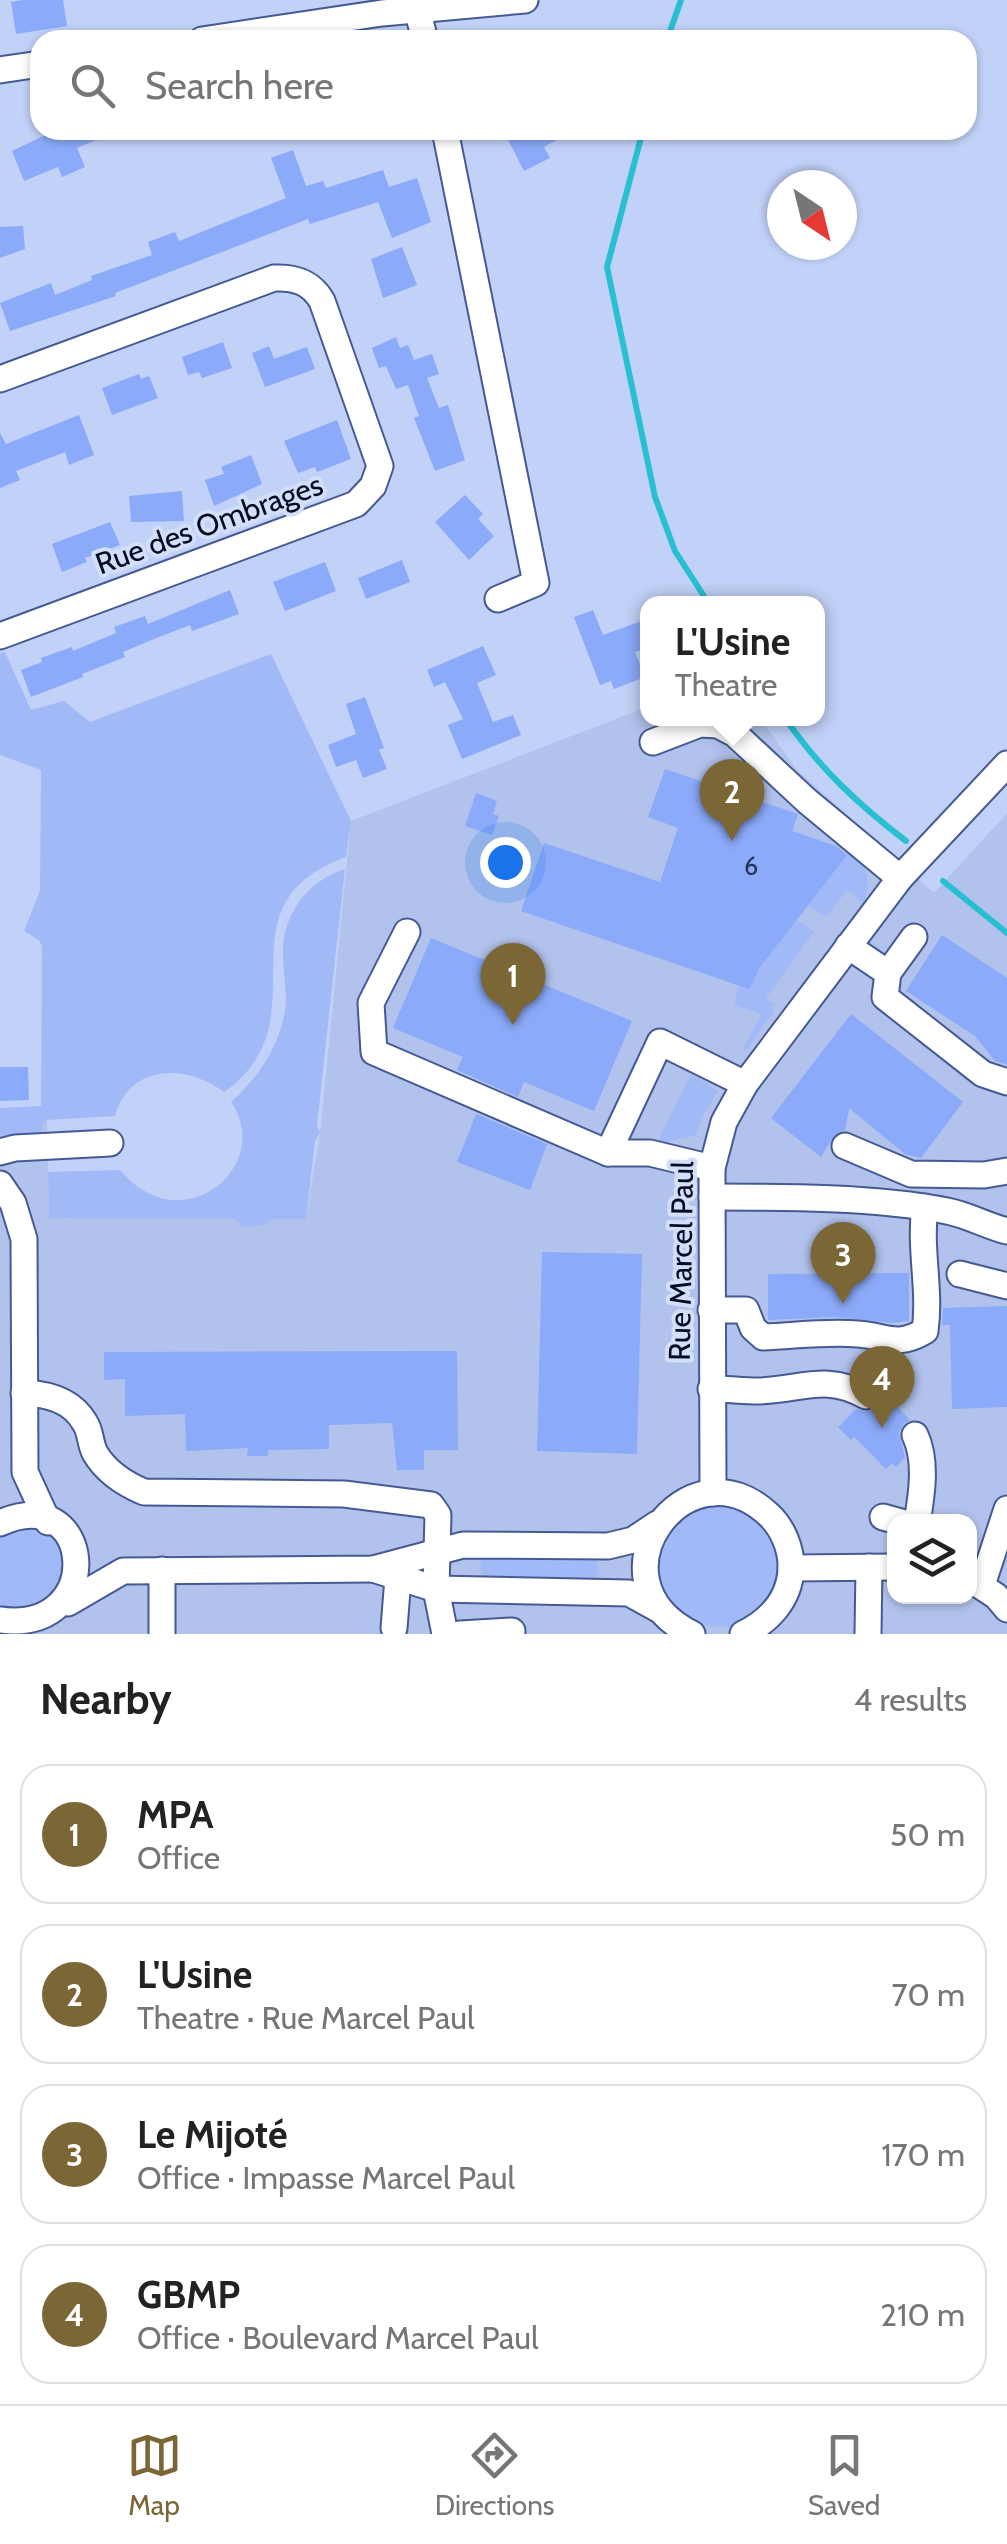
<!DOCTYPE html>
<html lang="en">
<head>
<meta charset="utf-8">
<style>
	:root { --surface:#fff; --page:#f6f6f6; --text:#222; --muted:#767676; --line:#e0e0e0; --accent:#7b6635 }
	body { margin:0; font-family:Cabin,sans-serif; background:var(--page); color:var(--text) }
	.controls { position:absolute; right:30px; bottom:30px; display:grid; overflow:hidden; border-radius:20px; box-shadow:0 2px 8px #0004 }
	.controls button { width:90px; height:90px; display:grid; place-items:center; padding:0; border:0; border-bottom:2px solid var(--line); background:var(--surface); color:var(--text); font:50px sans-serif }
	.compass { position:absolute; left:767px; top:170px; width:90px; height:90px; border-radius:50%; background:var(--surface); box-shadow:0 2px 8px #0004; rotate:145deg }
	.you { position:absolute; left:505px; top:862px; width:35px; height:35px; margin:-25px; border:8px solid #fff; border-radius:50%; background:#1a73e8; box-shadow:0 0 0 15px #1a73e833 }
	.badge { display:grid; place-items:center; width:65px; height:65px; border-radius:50%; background:var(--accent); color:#fff; font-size:32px; font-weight:700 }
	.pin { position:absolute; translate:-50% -82px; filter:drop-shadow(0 2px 5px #0008) }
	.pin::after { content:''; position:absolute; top:52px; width:35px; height:30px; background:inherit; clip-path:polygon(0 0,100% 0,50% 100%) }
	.popup { position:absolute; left:640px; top:596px; width:185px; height:130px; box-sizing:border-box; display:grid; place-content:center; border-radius:20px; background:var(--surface); filter:drop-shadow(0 2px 8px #0005); font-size:32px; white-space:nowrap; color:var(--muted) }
	.popup b { font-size:38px; color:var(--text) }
	.popup::after { content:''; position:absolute; left:50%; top:100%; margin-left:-20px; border:20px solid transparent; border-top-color:var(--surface) }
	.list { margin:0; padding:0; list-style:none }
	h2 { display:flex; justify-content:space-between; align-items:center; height:130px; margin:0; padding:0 40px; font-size:42px }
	h2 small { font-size:32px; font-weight:400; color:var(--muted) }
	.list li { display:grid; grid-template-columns:65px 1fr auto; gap:30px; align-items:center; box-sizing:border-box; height:140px; margin:0 20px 20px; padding:0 20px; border:2px solid var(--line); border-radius:30px }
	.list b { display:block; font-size:38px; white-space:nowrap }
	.list p { margin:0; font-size:32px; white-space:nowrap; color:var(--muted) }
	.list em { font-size:32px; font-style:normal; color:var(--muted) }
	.icon { flex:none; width:55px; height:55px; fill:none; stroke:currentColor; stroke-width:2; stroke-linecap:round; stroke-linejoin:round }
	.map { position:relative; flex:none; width:1007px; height:1634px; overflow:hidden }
	.search { position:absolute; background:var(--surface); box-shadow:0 2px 8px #0004; left:30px; right:30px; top:30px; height:110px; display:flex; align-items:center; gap:25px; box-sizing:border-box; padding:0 35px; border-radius:30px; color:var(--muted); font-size:38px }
	.sheet { height:770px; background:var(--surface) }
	nav { display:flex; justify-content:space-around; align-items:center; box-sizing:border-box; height:140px; border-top:2px solid var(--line); background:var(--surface); font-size:28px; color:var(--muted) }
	nav a { display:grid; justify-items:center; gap:5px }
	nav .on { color:var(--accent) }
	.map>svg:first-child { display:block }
</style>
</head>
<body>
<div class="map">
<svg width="1007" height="1634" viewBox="0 0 1007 1634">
	<rect width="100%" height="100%" fill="#c1d1f7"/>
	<path fill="#b1c2ec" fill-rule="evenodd" d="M647,707V718L761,719L796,769L934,893L1007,813V1634H0V1125L47,1120L49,1218L306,1219L320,1133L351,821ZM894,1522H970V1596H894Z"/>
	<g fill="#a1baf7">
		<path d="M5,652L31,710L64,701L90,722L271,654L351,821L346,857C211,906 328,1019 224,1092C187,1064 130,1063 115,1116L47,1120L42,1125L40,1137L0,1140V1108L41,1106L42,946L39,940L24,931L40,891L41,770L0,755V653Z"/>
		<path d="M850,851C867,864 872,882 864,903L847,890L826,917L808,905Z"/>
		<path d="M345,869L317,1125L320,1133L315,1141L306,1219H272L265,1225L243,1227L235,1219L49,1218L48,1172L120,1170C182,1244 275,1166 231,1102C258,1078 279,1047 285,1011C288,990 282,969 283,949C285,910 310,880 345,869Z"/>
		<polygon points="797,920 814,932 766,998 774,1004 772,1008 774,1011 747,1049 742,1050 762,1014 734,1005 739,985 757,972"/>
		<polygon points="691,1074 718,1091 702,1117 696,1135 663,1143 658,1141"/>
		<path d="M717,1504C745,1506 776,1529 781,1559C782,1566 779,1575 777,1582C766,1634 719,1634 678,1617C668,1610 667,1602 663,1591C645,1540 670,1519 717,1504Z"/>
		<polygon points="26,1525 54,1535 70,1560 53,1607 0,1609 0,1533"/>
		<polygon points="488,1555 595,1558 599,1572 595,1580 482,1577 480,1562"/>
	</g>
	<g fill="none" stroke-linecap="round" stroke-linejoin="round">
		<g stroke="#28c0d1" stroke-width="6">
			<polyline points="667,40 681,0"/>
			<polyline points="643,130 607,267 655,497 675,551 709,604"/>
			<path d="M785,718C819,768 859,805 906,841"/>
			<polyline points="943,881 1007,933"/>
		</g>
	</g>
	<g fill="#8baaf9">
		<polygon points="23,0 63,0 67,26 16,34 11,2"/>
		<polygon points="56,130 121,130 77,148 85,167 62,177 58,167 24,181 12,151"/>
		<polygon points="503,130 576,130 544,147 550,158 524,171"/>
		<polygon points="293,150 306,186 323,181 326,188 383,170 389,187 417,178 431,222 392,238 378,202 310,224 308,219 115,293 116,296 10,331 0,303 51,283 55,295 92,280 91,276 152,255 148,242 175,232 179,241 286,198 271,158"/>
		<polygon points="23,226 25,249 0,258 0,227"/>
		<polygon points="402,247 417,285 383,298 371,259"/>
		<polygon points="396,337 400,348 408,345 414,360 432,354 439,374 427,378 439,408 448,405 465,460 435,471 414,418 419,416 408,385 396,389 386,366 379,368 372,348"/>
		<polygon points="223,342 232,368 202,378 199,372 188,375 182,357"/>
		<polygon points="269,346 274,359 307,347 315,369 265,387 252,353"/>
		<polygon points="139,374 141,379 149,376 158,398 112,415 102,388"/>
		<polygon points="79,415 94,455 69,465 65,452 16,471 20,480 0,488 0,433 6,444"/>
		<polygon points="337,420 351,459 317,472 315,467 298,473 284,441"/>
		<polygon points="251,455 262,484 214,506 205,480 224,474 221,467"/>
		<polygon points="182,491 184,521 131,522 129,496"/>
		<polygon points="465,495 483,514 478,519 494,536 469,560 435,522"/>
		<polygon points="110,522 120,545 85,558 87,562 62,572 52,544"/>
		<polygon points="402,560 410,582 366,599 358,578"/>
		<polygon points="325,562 336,591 285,611 273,582"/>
		<polygon points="230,590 239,614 192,631 190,625 154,639 123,652 125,657 82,674 83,677 31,697 21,670 42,662 41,658 72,647 73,651 116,633 114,627 145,616 148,624"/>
		<polygon points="593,610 603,635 647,619 647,648 635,652 645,677 614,689 611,681 600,685 574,617"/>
		<polygon points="483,646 496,675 477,683 493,722 513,715 521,735 462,759 448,725 463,719 445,682 434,687 427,670"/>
		<polygon points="365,697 384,748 379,750 387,769 363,778 356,760 336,767 328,745 356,734 346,704"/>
		<polygon points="665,769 798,814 792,831 836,846 847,855 759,969 749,989 521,911 544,843 660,882 678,828 648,817"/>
		<polygon points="476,793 497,801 493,814 499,816 492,835 465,826"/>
		<polygon points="942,935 1007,978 1007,1065 995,1061 975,1036 906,991"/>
		<polygon points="431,938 632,1021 594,1111 524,1082 518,1097 457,1070 463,1057 393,1028"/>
		<polygon points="851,1014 963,1102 921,1158 905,1154 849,1108 845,1130 835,1134 821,1157 771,1118"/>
		<polygon points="0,1067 28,1067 29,1100 0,1101"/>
		<polygon points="476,1114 547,1144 530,1190 457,1162"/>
		<polygon points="542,1252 642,1254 637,1454 537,1451"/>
		<polygon points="909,1273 909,1321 893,1323 835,1317 768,1320 768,1274"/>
		<polygon points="1007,1306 1007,1407 952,1409 950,1325 942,1325 943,1308"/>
		<polygon points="457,1351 458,1450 424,1450 424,1470 397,1470 392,1423 329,1425 329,1449 268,1450 268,1456 247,1456 248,1448 186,1451 185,1414 125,1416 125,1379 104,1380 104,1352"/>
		<polygon points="881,1390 910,1420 903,1424 899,1433 905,1457 896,1467 892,1463 886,1469 854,1437 851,1440 838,1427 856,1409 866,1412 876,1409 881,1402"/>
	</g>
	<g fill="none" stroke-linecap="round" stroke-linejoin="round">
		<defs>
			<g id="minor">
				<polyline points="417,9 425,40"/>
				<polyline points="202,40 382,13 525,0"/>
				<polyline points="0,70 40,64"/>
				<polyline points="445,130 536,583 498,599"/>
				<path d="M0,379L274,278C295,277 311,282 322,301L380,466L373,486L356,504L0,636"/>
				<polyline points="653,742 700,724 718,725 735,734 807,801 900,878"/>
				<polyline points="407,932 371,1003 374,1052 608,1153 660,1042 745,1084"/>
				<polyline points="914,937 888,973 885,997 983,1074 1007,1082"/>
				<polyline points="848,946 888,973"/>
				<polyline points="845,1146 911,1174 984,1175 1007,1171"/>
				<polyline points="0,1152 15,1148 110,1143"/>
				<polyline points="608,1153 650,1153 712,1168"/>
				<polyline points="0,1184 13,1203 24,1239 25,1472 48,1522"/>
				<path d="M712,1197C784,1197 877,1197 947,1211C968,1215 987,1226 1007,1231"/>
				<polyline points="960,1274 1007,1286"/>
				<path d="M711,1310H746L753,1328L763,1337C794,1336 827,1331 858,1334C887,1336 896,1348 925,1331C931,1289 919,1249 925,1207"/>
				<path d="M711,1389C727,1389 743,1391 758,1391C801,1390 826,1373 866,1396"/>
				<path d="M24,1393C48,1394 72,1400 85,1423C91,1432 90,1444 95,1453C106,1472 125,1484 144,1492L344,1494L431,1505L438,1515L436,1589L445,1634"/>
				<path d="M915,1435C927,1460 922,1494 917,1522"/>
				<polyline points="713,1493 712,1168 724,1122 745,1084 900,878 1007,764"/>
				<polyline points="883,1517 901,1522"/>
				<path d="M0,1523C94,1480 108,1634 0,1620"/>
				<polyline points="791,1568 894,1567"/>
				<polyline points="373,1569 436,1589 629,1593 658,1609"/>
				<polyline points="970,1579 996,1596 1007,1609"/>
				<polyline points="982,1585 1007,1509"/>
				<polyline points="68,1603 123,1571 373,1569 463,1545 608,1546 633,1540 657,1524"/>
				<polyline points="394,1628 398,1578"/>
				<polyline points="162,1634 162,1570"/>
				<polyline points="460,1634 512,1631"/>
				<path d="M692,1634C583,1579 688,1438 769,1515C783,1528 792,1550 791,1570C789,1600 769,1621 743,1634"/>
				<polyline points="868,1634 869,1567"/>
			</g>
		</defs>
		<use href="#minor" stroke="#455a92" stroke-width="29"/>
		<use href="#minor" stroke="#fff" stroke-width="25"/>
	</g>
	<g text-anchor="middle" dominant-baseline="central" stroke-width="8" stroke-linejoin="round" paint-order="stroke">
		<g font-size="25" fill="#263357">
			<text x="751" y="866">6</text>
		</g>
		<g font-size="30" fill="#050b21" stroke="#d3def8">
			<text transform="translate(209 524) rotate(-20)">Rue des Ombrages</text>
			<text transform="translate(681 1261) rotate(-89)">Rue Marcel Paul</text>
		</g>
	</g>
</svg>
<div class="controls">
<button><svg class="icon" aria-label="layers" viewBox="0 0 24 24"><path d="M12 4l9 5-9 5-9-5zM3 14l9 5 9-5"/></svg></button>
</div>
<svg class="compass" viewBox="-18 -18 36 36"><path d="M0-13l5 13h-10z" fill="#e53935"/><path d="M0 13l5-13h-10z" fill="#767676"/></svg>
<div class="you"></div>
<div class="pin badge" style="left:513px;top:1025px">1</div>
<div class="pin badge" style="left:732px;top:841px">2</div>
<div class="popup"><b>L'Usine</b>Theatre</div>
<div class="pin badge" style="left:843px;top:1304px">3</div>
<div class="pin badge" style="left:882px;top:1428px">4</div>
<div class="search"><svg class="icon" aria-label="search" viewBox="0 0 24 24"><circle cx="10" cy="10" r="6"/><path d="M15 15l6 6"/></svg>Search here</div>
</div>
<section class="sheet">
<h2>Nearby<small>4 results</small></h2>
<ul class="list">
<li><span class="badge">1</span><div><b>MPA</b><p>Office</p></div><em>50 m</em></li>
<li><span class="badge">2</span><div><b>L'Usine</b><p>Theatre · Rue Marcel Paul</p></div><em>70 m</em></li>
<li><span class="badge">3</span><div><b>Le Mijoté</b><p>Office · Impasse Marcel Paul</p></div><em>170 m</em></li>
<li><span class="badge">4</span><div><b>GBMP</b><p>Office · Boulevard Marcel Paul</p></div><em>210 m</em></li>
</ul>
</section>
<nav>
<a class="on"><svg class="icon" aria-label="map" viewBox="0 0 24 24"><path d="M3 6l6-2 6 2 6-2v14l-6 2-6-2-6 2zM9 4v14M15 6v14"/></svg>Map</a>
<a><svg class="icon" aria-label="directions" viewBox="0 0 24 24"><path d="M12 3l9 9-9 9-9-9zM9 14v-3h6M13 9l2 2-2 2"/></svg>Directions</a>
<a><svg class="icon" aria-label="saved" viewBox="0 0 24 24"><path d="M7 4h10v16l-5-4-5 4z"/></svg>Saved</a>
</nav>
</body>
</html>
